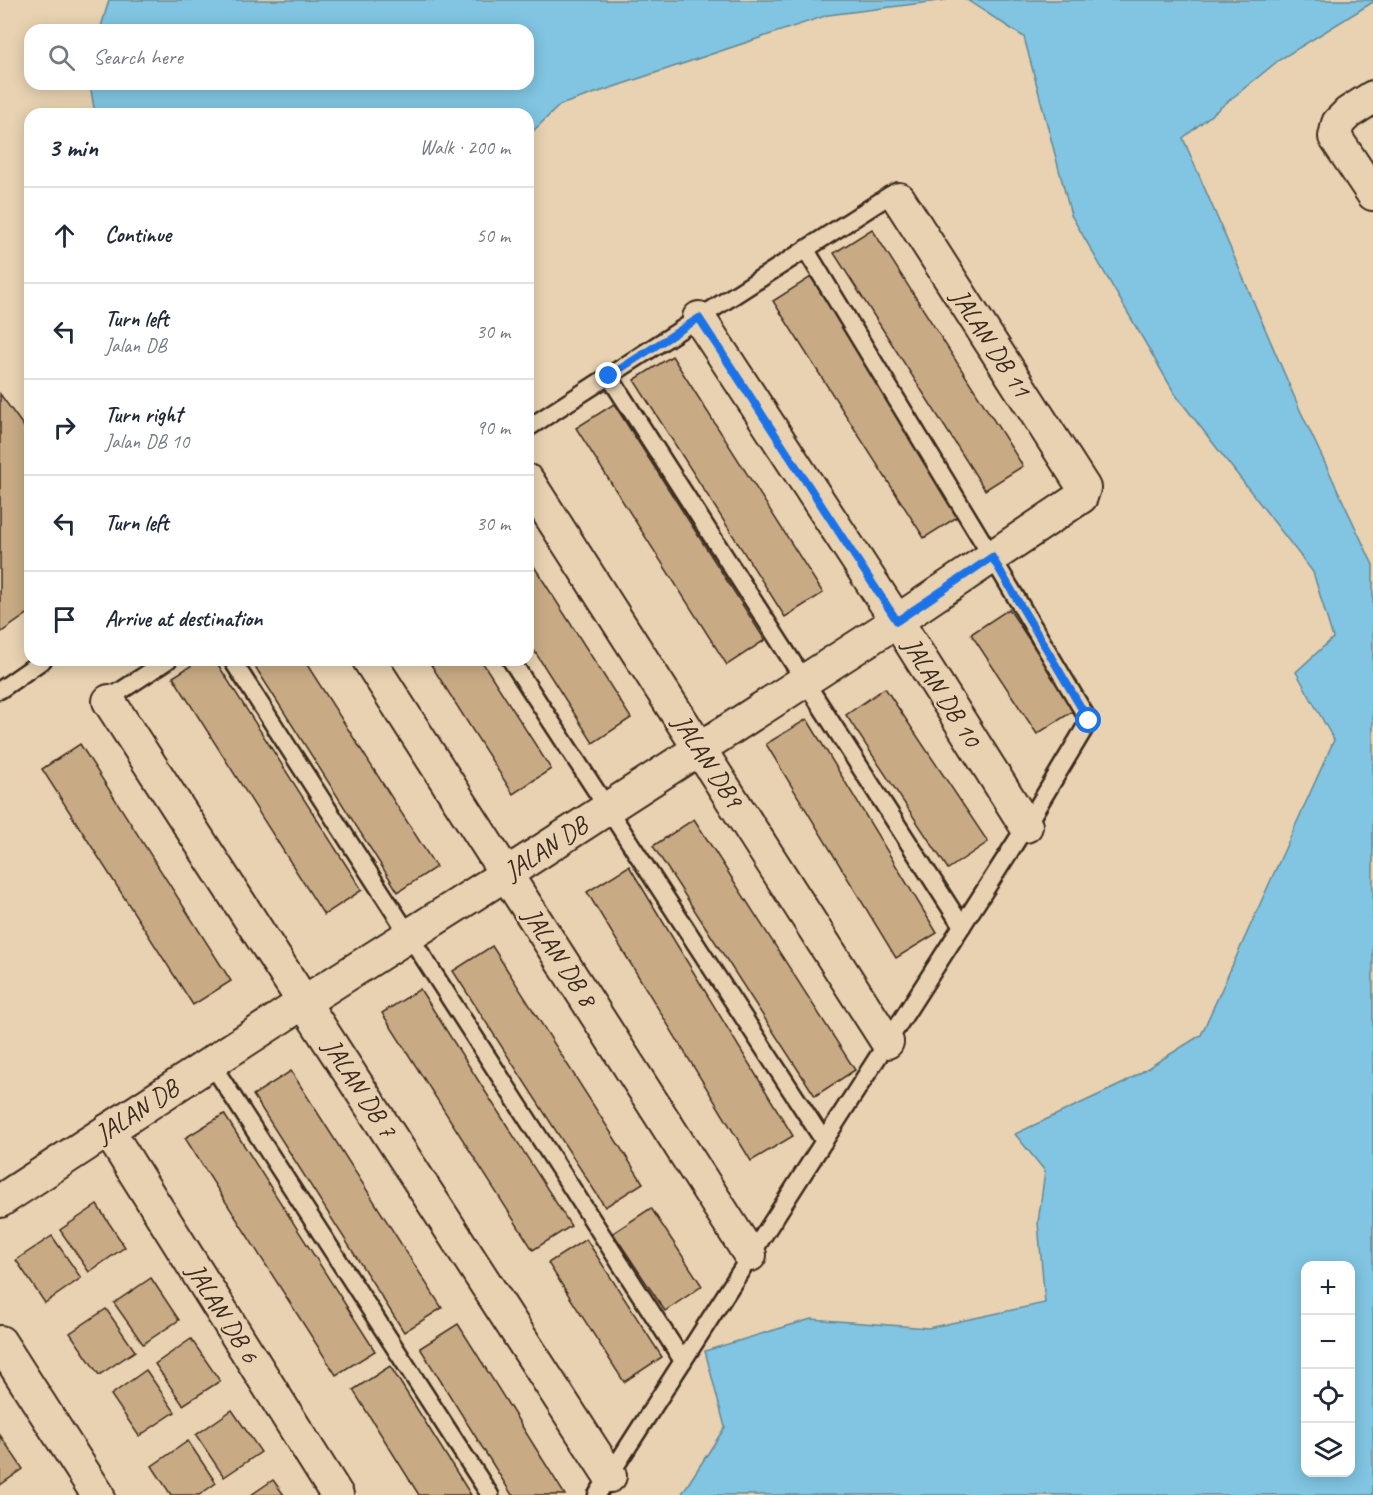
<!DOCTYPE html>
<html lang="en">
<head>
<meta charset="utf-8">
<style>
	:root { --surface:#fff; --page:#f2f2f3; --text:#1f2937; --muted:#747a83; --line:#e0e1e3 }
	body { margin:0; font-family:Caveat,sans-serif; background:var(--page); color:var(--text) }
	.controls { position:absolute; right:18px; bottom:18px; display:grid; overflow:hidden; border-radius:12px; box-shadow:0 3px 15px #0003 }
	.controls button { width:54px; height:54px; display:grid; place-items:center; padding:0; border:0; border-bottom:2px solid var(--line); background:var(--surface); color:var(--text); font:30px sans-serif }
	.stop { position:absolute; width:18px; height:18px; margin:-14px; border:4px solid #1a73e8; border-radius:50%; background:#fff }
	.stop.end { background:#1a73e8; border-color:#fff; box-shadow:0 2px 6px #0008 }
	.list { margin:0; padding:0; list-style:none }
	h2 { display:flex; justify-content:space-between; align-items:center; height:78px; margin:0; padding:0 24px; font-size:26px }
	h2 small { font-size:20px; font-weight:400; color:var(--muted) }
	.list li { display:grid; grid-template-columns:39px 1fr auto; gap:18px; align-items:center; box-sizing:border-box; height:96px; padding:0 24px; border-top:2px solid var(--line) }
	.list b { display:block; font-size:22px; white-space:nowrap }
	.list p { margin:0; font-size:20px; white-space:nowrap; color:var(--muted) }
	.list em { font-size:20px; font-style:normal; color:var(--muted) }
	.icon { flex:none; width:33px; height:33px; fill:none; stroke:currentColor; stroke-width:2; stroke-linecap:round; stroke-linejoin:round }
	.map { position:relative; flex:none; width:1373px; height:1495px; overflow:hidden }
	.search { position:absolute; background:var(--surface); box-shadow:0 3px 15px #0003; left:24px; top:24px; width:510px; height:66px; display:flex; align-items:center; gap:15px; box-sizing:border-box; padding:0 21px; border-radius:18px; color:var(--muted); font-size:22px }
	.panel { position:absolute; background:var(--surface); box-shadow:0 3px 15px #0003; left:24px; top:108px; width:510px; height:558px; border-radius:18px }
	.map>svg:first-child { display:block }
</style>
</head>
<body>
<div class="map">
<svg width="1373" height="1495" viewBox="0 0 1373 1495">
	<rect width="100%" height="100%" fill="#e8d2b1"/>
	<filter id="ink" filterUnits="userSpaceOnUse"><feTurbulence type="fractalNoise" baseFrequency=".0167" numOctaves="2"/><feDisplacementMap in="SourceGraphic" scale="12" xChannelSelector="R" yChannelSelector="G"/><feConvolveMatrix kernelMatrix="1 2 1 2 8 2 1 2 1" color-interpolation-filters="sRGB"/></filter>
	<g filter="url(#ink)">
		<g fill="#81c5e2" stroke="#658794" stroke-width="1.5" fill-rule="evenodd">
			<polygon points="109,0 946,0 828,15 560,105 528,136 528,114 95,114 90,84 528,84 528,30 100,30"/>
			<path d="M967,0H1373V2L1279,60L1183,138L1300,410L1373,565V1495H681L725,1427L705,1351L811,1319L928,1328L1045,1303L1038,1223L1045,1171L1015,1134L1124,1083L1201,1035L1334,740L1296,672L1333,638L1313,572L1175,394L1071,215L1024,37ZM1306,1266H1350V1472H1306Z"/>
		</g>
		<g fill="#c8ab85" stroke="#3b2a1e" stroke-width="1.5">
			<polygon points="872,229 1023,466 985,490 834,253"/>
			<polygon points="811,277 962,514 924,538 773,301"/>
			<polygon points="672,356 823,593 785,617 634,380"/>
			<polygon points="0,394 30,435 30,612 0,633"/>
			<polygon points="614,404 765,640 727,665 576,428"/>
			<polygon points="528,557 631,718 593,743 528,641"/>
			<polygon points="1009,609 1075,710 1037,734 971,634"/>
			<polygon points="200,660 215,660 362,890 324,915 173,677"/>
			<polygon points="251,660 304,660 436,867 398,892"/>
			<polygon points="428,660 481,660 551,769 513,794"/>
			<polygon points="885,688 988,842 948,869 846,715"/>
			<polygon points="807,719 937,933 896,958 766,744"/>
			<polygon points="80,744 231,981 193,1005 42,769"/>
			<polygon points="694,819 855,1070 815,1096 653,846"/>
			<polygon points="629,866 793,1136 751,1161 587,892"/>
			<polygon points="492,946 643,1183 605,1207 453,971"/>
			<polygon points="420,989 571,1226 533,1250 382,1013"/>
			<polygon points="291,1071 442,1308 404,1332 253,1095"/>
			<polygon points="224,1114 375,1351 336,1375 185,1138"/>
			<polygon points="97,1205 125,1247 89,1272 60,1230"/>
			<polygon points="651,1208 702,1286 665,1311 613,1233"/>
			<polygon points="52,1236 81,1278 45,1303 16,1260"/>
			<polygon points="586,1239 662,1357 624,1382 548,1263"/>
			<polygon points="151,1278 179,1320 143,1344 114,1303"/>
			<polygon points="106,1309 135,1351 99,1375 70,1333"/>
			<polygon points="458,1324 565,1495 512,1495 420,1348"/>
			<polygon points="191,1339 220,1381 183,1405 155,1364"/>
			<polygon points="390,1366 471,1495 419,1495 353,1390"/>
			<polygon points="146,1370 175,1412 139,1436 111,1395"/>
			<polygon points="232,1410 261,1452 224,1477 196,1435"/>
			<polygon points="0,1435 23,1469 0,1485"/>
			<polygon points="188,1441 216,1483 199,1495 171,1495 152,1466"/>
			<polygon points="273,1480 284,1495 251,1495"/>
		</g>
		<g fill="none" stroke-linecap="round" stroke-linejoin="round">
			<defs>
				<g id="lane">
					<polyline points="609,376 962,926"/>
					<polyline points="528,428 890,195 899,199"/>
					<polyline points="232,660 683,1361"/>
					<polyline points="511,660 824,1141"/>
					<polyline points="0,690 43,660"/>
					<polyline points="109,701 113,696 168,660"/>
					<polyline points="211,1063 490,1495"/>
					<polyline points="597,1495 1026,826 1089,721 992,557 806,250"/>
				</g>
				<g id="street">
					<polyline points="1373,97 1348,113 1338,123 1335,137 1373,194"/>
					<polyline points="699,318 897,621 1026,826"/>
					<polyline points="528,481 887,1042"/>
					<polyline points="369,660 750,1255"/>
					<polyline points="109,701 610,1476"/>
					<polyline points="108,1130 337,1495"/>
					<polyline points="0,1201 304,1002 506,874 897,621 1081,497 1084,488 899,199"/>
					<polyline points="0,1342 98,1495"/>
				</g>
			</defs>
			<use href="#lane" stroke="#3b2a1e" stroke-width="21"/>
			<use href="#street" stroke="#3b2a1e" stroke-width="36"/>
			<use href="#lane" stroke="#e8d2b1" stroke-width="16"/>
			<use href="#street" stroke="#e8d2b1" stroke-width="32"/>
		</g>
	</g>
	<g fill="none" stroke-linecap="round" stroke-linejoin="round" filter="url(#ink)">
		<polyline stroke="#1a73e8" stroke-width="8" points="609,376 699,318 897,621 992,557 1089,721"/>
	</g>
	<g text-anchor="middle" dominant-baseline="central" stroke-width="5" stroke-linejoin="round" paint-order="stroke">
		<g font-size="26" fill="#3b2a1e" stroke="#e8d2b1">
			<text transform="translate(991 343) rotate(57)">JALAN DB 11</text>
			<text transform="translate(942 692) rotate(58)">JALAN DB 10</text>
			<text transform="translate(708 761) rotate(57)">JALAN DB9</text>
			<text transform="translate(546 848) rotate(-33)">JALAN DB</text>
			<text transform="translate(560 957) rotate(57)">JALAN DB 8</text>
			<text transform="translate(360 1088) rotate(57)">JALAN DB 7</text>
			<text transform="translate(137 1111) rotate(-33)">JALAN DB</text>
			<text transform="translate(223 1313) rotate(58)">JALAN DB 6</text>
		</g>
	</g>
</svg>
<div class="controls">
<button>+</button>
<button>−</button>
<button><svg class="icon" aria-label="locate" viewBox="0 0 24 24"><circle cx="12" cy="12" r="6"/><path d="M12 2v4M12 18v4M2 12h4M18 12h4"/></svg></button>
<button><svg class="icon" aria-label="layers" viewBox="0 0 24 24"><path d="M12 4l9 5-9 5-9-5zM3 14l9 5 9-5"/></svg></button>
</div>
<div class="stop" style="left:1089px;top:721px"></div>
<div class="stop end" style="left:609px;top:376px"></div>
<div class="search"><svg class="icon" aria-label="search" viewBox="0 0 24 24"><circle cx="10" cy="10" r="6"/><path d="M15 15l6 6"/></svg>Search here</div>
<section class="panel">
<h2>3 min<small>Walk · 200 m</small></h2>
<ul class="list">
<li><svg class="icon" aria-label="ahead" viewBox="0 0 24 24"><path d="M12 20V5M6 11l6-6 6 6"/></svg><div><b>Continue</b></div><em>50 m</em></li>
<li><svg class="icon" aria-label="left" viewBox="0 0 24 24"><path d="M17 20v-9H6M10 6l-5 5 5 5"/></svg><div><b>Turn left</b><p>Jalan DB</p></div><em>30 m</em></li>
<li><svg class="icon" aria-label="right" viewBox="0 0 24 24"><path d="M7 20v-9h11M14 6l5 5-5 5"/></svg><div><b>Turn right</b><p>Jalan DB 10</p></div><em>90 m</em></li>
<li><svg class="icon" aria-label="left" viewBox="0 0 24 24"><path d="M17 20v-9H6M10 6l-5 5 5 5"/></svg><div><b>Turn left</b></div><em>30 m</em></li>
<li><svg class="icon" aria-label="arrive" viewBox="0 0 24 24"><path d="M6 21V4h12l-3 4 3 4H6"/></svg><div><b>Arrive at destination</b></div></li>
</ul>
</section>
</div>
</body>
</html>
